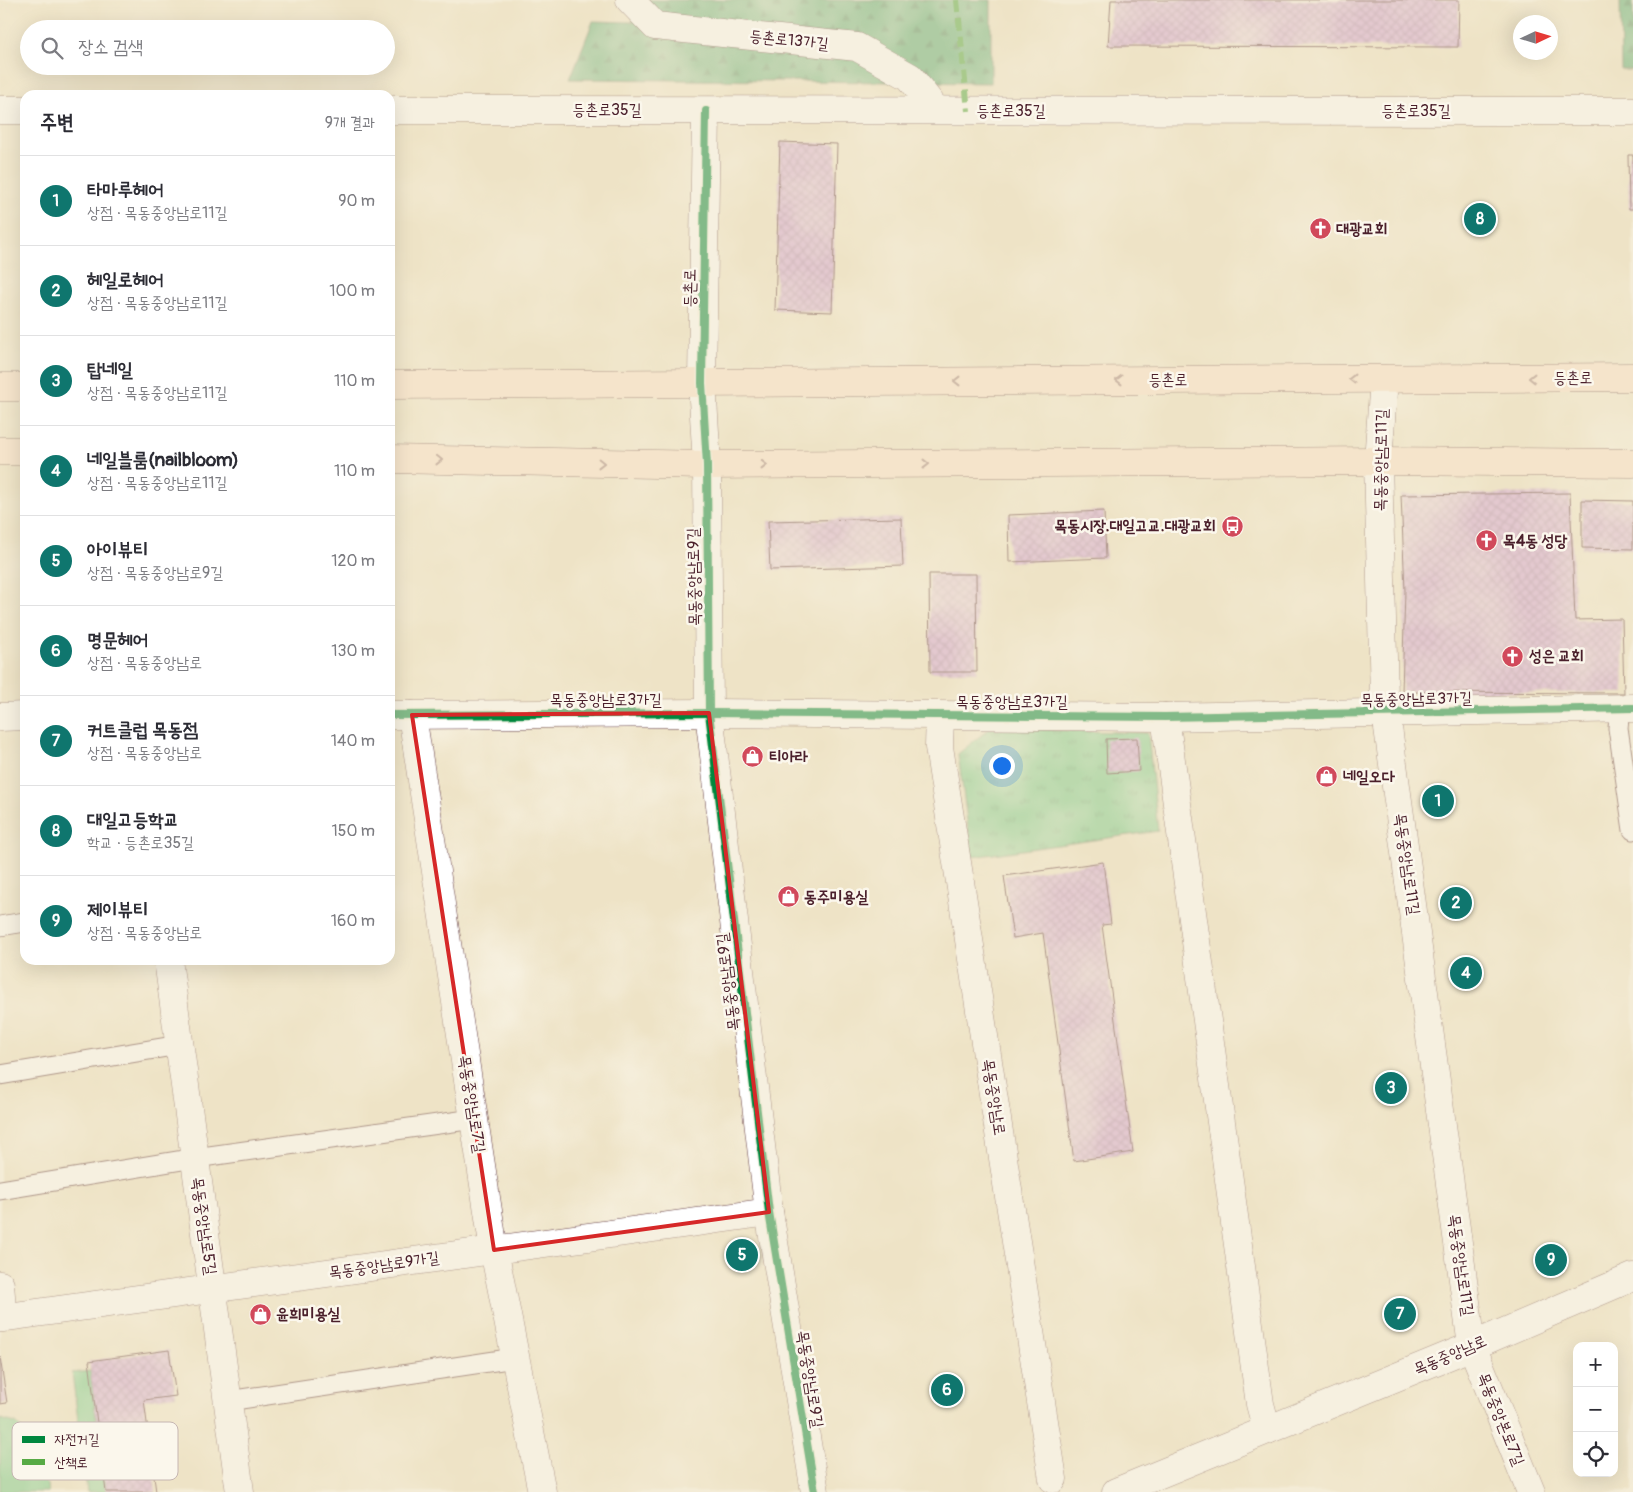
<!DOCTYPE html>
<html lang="ko">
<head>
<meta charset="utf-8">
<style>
	:root { --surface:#fff; --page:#f7f7f7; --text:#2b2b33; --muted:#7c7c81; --line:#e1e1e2; --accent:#0f766e }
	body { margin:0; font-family:Pangolin,"Poor Story",sans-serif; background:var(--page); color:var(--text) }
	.controls { position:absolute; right:15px; bottom:15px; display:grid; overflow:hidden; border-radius:10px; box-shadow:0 5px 20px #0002 }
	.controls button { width:45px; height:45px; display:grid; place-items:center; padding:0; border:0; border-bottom:1px solid var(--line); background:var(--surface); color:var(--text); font:25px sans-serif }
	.compass { position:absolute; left:1513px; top:15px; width:45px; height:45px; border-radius:50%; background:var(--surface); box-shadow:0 5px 20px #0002; rotate:86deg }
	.you { position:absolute; left:1001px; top:765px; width:18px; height:18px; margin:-12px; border:4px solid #fff; border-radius:50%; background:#1a73e8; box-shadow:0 0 0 8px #1a73e833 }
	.badge { display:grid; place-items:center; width:32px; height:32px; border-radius:50%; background:var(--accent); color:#fff; font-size:16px; font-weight:700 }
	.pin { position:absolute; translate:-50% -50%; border:2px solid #fff; box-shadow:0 1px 5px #0006 }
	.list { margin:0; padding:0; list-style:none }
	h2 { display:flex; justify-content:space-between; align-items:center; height:65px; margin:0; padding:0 20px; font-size:21px }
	h2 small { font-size:16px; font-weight:400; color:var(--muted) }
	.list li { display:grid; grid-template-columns:32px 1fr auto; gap:15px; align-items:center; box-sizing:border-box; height:90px; padding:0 20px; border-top:1px solid var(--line) }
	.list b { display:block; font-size:19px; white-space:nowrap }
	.list p { margin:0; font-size:16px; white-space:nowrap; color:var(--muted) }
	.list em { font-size:16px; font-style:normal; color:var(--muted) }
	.icon { flex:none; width:28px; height:28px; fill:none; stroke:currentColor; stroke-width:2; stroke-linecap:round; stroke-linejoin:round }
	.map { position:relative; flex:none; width:1633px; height:1492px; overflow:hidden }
	.search { position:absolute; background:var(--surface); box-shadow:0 5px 20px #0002; left:20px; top:20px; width:375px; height:55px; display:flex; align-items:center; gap:12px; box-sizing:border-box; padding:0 18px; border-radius:28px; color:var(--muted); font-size:19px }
	.panel { position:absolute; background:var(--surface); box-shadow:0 5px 20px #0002; left:20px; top:90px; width:375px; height:875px; border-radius:15px }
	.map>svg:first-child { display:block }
</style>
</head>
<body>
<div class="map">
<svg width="1633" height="1492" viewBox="0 0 1633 1492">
	<defs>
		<pattern id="forest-firs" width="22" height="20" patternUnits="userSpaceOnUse" patternTransform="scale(1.25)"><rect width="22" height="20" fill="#64b07a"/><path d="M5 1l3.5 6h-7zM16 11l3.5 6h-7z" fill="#548f64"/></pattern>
		<pattern id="park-tufts" width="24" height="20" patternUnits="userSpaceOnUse" patternTransform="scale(1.25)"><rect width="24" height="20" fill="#7bcd8f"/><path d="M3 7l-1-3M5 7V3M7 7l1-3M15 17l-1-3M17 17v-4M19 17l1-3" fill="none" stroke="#67a675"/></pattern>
		<pattern id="building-cross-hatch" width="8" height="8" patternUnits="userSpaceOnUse" patternTransform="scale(1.25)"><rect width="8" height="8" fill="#d6a8da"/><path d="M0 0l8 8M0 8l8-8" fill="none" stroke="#b088b1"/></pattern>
	</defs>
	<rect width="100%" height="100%" fill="#fbf7ec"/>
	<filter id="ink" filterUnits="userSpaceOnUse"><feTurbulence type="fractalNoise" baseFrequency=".02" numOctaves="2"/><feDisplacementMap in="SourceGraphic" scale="10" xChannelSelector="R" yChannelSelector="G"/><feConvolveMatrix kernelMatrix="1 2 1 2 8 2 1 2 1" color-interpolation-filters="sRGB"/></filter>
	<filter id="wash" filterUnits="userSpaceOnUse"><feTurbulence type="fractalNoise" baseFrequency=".0096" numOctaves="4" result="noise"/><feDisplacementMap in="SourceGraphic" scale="20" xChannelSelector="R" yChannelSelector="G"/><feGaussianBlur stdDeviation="1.12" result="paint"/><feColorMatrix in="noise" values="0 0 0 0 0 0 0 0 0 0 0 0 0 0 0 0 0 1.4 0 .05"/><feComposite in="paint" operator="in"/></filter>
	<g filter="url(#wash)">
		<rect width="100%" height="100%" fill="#eee3c6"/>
		<g fill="#7bcd8f" stroke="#62765d">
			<polygon points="90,1371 106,1492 87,1492 72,1373"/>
			<polygon points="0,1419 16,1423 30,1437 43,1455 48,1492 0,1492"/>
		</g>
		<g fill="url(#forest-firs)" stroke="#576852">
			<polygon points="630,0 991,0 991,83 570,79 593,21 633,22"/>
			<polygon points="1620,0 1633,0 1633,70 1621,70"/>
		</g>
		<polygon fill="url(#park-tufts)" stroke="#62765d" points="990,728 1148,733 1158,831 972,857 958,754"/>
		<g id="blocks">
			<g fill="url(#building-cross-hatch)">
				<polygon points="1111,0 1459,0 1458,47 1108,46"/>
				<polygon points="780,142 837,144 832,312 775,310"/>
				<polygon points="1628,155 1633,155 1633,209 1629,209"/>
				<polygon points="1570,493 1575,620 1622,619 1624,693 1402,692 1405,591 1401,495"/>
				<polygon points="1582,500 1633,501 1633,549 1582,548"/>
				<polygon points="1104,511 1106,558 1009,562 1008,515"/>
				<polygon points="901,518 903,566 770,570 768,521"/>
				<polygon points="929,574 976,574 977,672 930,672"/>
				<polygon points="1137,738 1139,771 1107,773 1106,739"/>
				<polygon points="1103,862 1111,924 1102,925 1133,1152 1074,1161 1043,933 1013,938 1004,876"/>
				<polygon points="169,1350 176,1396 144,1400 156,1492 106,1492 89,1361"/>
				<polygon points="0,1357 7,1403 0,1404"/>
			</g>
		</g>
	</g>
	<g filter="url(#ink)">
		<use href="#blocks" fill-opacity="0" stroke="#633c42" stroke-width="1"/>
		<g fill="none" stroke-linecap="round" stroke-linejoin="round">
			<defs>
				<g id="service">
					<polyline points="1620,708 1618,728 1633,830"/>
					<polyline points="0,926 25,922"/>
					<polyline points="0,1075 179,1045"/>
					<polyline points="0,1190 195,1158 474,1119"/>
					<polyline points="228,1401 515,1358"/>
				</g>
				<g id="minor">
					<polyline points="630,0 655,26 857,47 910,77 936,110"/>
					<polyline points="0,110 25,110"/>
					<polyline points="390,110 1633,111"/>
					<polyline points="706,111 702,383 707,465 709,713 769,1212 815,1492"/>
					<polyline points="390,715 709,713 1165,717 1633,708"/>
					<polyline points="412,715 494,1250 542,1492"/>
					<polyline points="940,716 939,747 1053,1479"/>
					<polyline points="0,717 25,716"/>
					<polyline points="1165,717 1260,1404 1267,1430"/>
					<polyline points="168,960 240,1492"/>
					<polyline points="0,1285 3,1318"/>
					<polyline points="0,1318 769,1212"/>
					<polyline points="1116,1492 1472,1346 1633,1277"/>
				</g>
				<polyline id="tertiary" points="1384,379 1378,461 1384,698 1472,1346 1531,1492"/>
				<g id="secondary">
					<polyline points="390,385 1633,377"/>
					<polyline points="0,387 25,387"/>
					<polyline points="0,451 25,451"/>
					<polyline points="390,459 707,465 1378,461 1633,463"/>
				</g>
			</defs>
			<use href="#service" stroke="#633c42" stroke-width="21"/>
			<use href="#minor" stroke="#633c42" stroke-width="29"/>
			<use href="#tertiary" stroke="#633c42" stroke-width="29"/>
			<use href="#secondary" stroke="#633c42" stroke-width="29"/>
			<use href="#service" stroke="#fff" stroke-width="19"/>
			<use href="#minor" stroke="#fff" stroke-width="28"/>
			<use href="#tertiary" stroke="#fff" stroke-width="28"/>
			<use href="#secondary" stroke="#fce5d0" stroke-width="28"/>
			<polyline stroke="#57aa44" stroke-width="6" stroke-dasharray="12 6" stroke-linecap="butt" points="957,0 968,111"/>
			<defs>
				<g id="cycleway">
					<polyline points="706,111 702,383 707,465 709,713 769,1212 815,1492"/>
					<polyline points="390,715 709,713 1165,717 1633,708"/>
				</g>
			</defs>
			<use href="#cycleway" stroke="#fbf7ec" stroke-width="11"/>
			<use href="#cycleway" stroke="#00873e" stroke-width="8"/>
		</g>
		<defs><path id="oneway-chevron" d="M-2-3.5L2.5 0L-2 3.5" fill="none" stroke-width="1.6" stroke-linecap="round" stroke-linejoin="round" transform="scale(1.25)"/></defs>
		<g stroke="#a3827e">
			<use href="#oneway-chevron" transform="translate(1532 378) rotate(180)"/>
			<use href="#oneway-chevron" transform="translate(1352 379) rotate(180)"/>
			<use href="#oneway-chevron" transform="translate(1119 380) rotate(180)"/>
			<use href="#oneway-chevron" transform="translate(957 381) rotate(180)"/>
			<use href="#oneway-chevron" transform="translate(439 460) rotate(1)"/>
			<use href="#oneway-chevron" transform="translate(601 463) rotate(1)"/>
			<use href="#oneway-chevron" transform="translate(926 464)"/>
			<use href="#oneway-chevron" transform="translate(764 465)"/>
		</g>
	</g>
	<path d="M0 0H1633V1492H0ZM709,713L769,1212L494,1250L412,715Z" fill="#eee3c6" fill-opacity=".55" fill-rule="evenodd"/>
	<path fill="none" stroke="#d62828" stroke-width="4" stroke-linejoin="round" d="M709,713L769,1212L494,1250L412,715Z"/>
	<defs>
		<symbol id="church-disc" viewBox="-11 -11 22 22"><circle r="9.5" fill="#d1495b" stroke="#fbf7ec"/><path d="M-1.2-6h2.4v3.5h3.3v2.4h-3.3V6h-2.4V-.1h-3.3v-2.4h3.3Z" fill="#fff"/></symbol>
		<symbol id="bus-disc" viewBox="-11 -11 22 22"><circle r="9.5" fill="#d1495b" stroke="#fbf7ec"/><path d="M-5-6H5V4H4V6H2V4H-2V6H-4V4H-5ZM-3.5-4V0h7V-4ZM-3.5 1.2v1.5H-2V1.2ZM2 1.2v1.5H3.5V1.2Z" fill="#fff"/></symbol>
		<symbol id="shop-disc" viewBox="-11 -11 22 22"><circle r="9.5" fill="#d1495b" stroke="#fbf7ec"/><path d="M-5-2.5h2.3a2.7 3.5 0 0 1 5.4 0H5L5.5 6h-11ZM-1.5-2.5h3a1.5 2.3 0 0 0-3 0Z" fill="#fff"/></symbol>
	</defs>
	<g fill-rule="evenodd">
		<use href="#church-disc" x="1308" y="216" width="25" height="25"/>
		<use href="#bus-disc" x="1220" y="514" width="25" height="25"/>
		<use href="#church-disc" x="1474" y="528" width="25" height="25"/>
		<use href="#church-disc" x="1500" y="644" width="25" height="25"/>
		<use href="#shop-disc" x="740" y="744" width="25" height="25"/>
		<use href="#shop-disc" x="1314" y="764" width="25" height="25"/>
		<use href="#shop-disc" x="776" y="884" width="25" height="25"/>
		<use href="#shop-disc" x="248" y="1302" width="25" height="25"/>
	</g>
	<g text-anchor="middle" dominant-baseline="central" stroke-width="5" stroke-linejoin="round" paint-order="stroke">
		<g font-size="16" fill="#4a1f2b" stroke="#fbf7ec">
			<text transform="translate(789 40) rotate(6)">등촌로13가길</text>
			<text x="607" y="110">등촌로35길</text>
			<text x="1011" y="111">등촌로35길</text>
			<text x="1416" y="111">등촌로35길</text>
			<text transform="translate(690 288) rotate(-89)">등촌로</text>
			<text x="1573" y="378">등촌로</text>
			<text x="1168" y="380">등촌로</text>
			<text transform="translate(1381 460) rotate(-89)">목동중앙남로11길</text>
			<text transform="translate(694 577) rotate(-91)">목동중앙남로9길</text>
			<text transform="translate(1416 699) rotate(-1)">목동중앙남로3가길</text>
			<text x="606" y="700">목동중앙남로3가길</text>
			<text x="1012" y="702">목동중앙남로3가길</text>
			<text transform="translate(1407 864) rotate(82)">목동중앙남로11길</text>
			<text transform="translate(728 982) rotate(-97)">목동중앙남로9길</text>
			<text transform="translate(994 1097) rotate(81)">목동중앙남로</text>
			<text transform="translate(472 1104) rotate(81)">목동중앙남로7길</text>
			<text transform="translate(204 1226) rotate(82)">목동중앙남로5길</text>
			<text transform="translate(384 1265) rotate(-8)">목동중앙남로9가길</text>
			<text transform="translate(1461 1265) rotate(82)">목동중앙남로11길</text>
			<text transform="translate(1450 1355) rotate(-23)">목동중앙남로</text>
			<text transform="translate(810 1379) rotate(81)">목동중앙남로9길</text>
			<text transform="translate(1501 1419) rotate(68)">목동중앙본로7길</text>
		</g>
		<g font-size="16" font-weight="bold" fill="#4a1f2b" stroke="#fbf7ec" text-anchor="start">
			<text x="1336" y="229">대광교회</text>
			<text x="1216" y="526" text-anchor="end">목동시장.대일고교.대광교회</text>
			<text x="1503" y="541">목4동 성당</text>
			<text x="1529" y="656">성은 교회</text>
			<text x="769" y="757">티아라</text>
			<text x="1343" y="777">네일오다</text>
			<text x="804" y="897">동주미용실</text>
			<text x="276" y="1314">윤희미용실</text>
		</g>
	</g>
	<rect x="12" y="1422" width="166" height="58" rx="8" fill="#fbf7ec" stroke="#c6b6b2" stroke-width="1"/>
	<rect x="22" y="1436" width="23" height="7" fill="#00873e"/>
	<rect x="22" y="1459" width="23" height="6" fill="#57aa44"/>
	<g font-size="14" fill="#4a1f2b">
		<text x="54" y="1444">자전거길</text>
		<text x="54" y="1467">산책로</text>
	</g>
</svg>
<div class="controls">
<button>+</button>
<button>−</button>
<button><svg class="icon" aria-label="locate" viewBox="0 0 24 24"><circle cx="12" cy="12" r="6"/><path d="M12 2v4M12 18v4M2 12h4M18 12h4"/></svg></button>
</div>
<svg class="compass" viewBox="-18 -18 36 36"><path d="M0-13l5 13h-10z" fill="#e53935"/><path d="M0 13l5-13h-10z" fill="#7c7c81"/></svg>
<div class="you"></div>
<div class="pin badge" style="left:1438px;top:801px">1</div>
<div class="pin badge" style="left:1456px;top:903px">2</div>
<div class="pin badge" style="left:1391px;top:1088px">3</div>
<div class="pin badge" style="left:1466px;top:973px">4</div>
<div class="pin badge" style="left:742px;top:1255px">5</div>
<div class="pin badge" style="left:947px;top:1390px">6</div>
<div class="pin badge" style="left:1400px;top:1314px">7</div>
<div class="pin badge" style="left:1480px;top:219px">8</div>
<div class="pin badge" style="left:1551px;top:1260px">9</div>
<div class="search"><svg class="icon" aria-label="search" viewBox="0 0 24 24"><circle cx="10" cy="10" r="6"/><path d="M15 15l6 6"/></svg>장소 검색</div>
<section class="panel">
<h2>주변<small>9개 결과</small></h2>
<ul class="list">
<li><span class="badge">1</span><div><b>타마루헤어</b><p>상점 · 목동중앙남로11길</p></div><em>90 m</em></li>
<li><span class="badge">2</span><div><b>헤일로헤어</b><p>상점 · 목동중앙남로11길</p></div><em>100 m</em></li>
<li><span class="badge">3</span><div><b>탑네일</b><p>상점 · 목동중앙남로11길</p></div><em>110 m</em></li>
<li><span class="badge">4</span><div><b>네일블룸(nailbloom)</b><p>상점 · 목동중앙남로11길</p></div><em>110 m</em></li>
<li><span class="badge">5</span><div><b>아이뷰티</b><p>상점 · 목동중앙남로9길</p></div><em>120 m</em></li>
<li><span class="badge">6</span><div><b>명문헤어</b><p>상점 · 목동중앙남로</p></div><em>130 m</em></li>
<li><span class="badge">7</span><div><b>커트클럽 목동점</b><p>상점 · 목동중앙남로</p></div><em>140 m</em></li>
<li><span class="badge">8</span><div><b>대일고등학교</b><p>학교 · 등촌로35길</p></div><em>150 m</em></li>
<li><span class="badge">9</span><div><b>제이뷰티</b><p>상점 · 목동중앙남로</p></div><em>160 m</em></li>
</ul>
</section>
</div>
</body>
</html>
